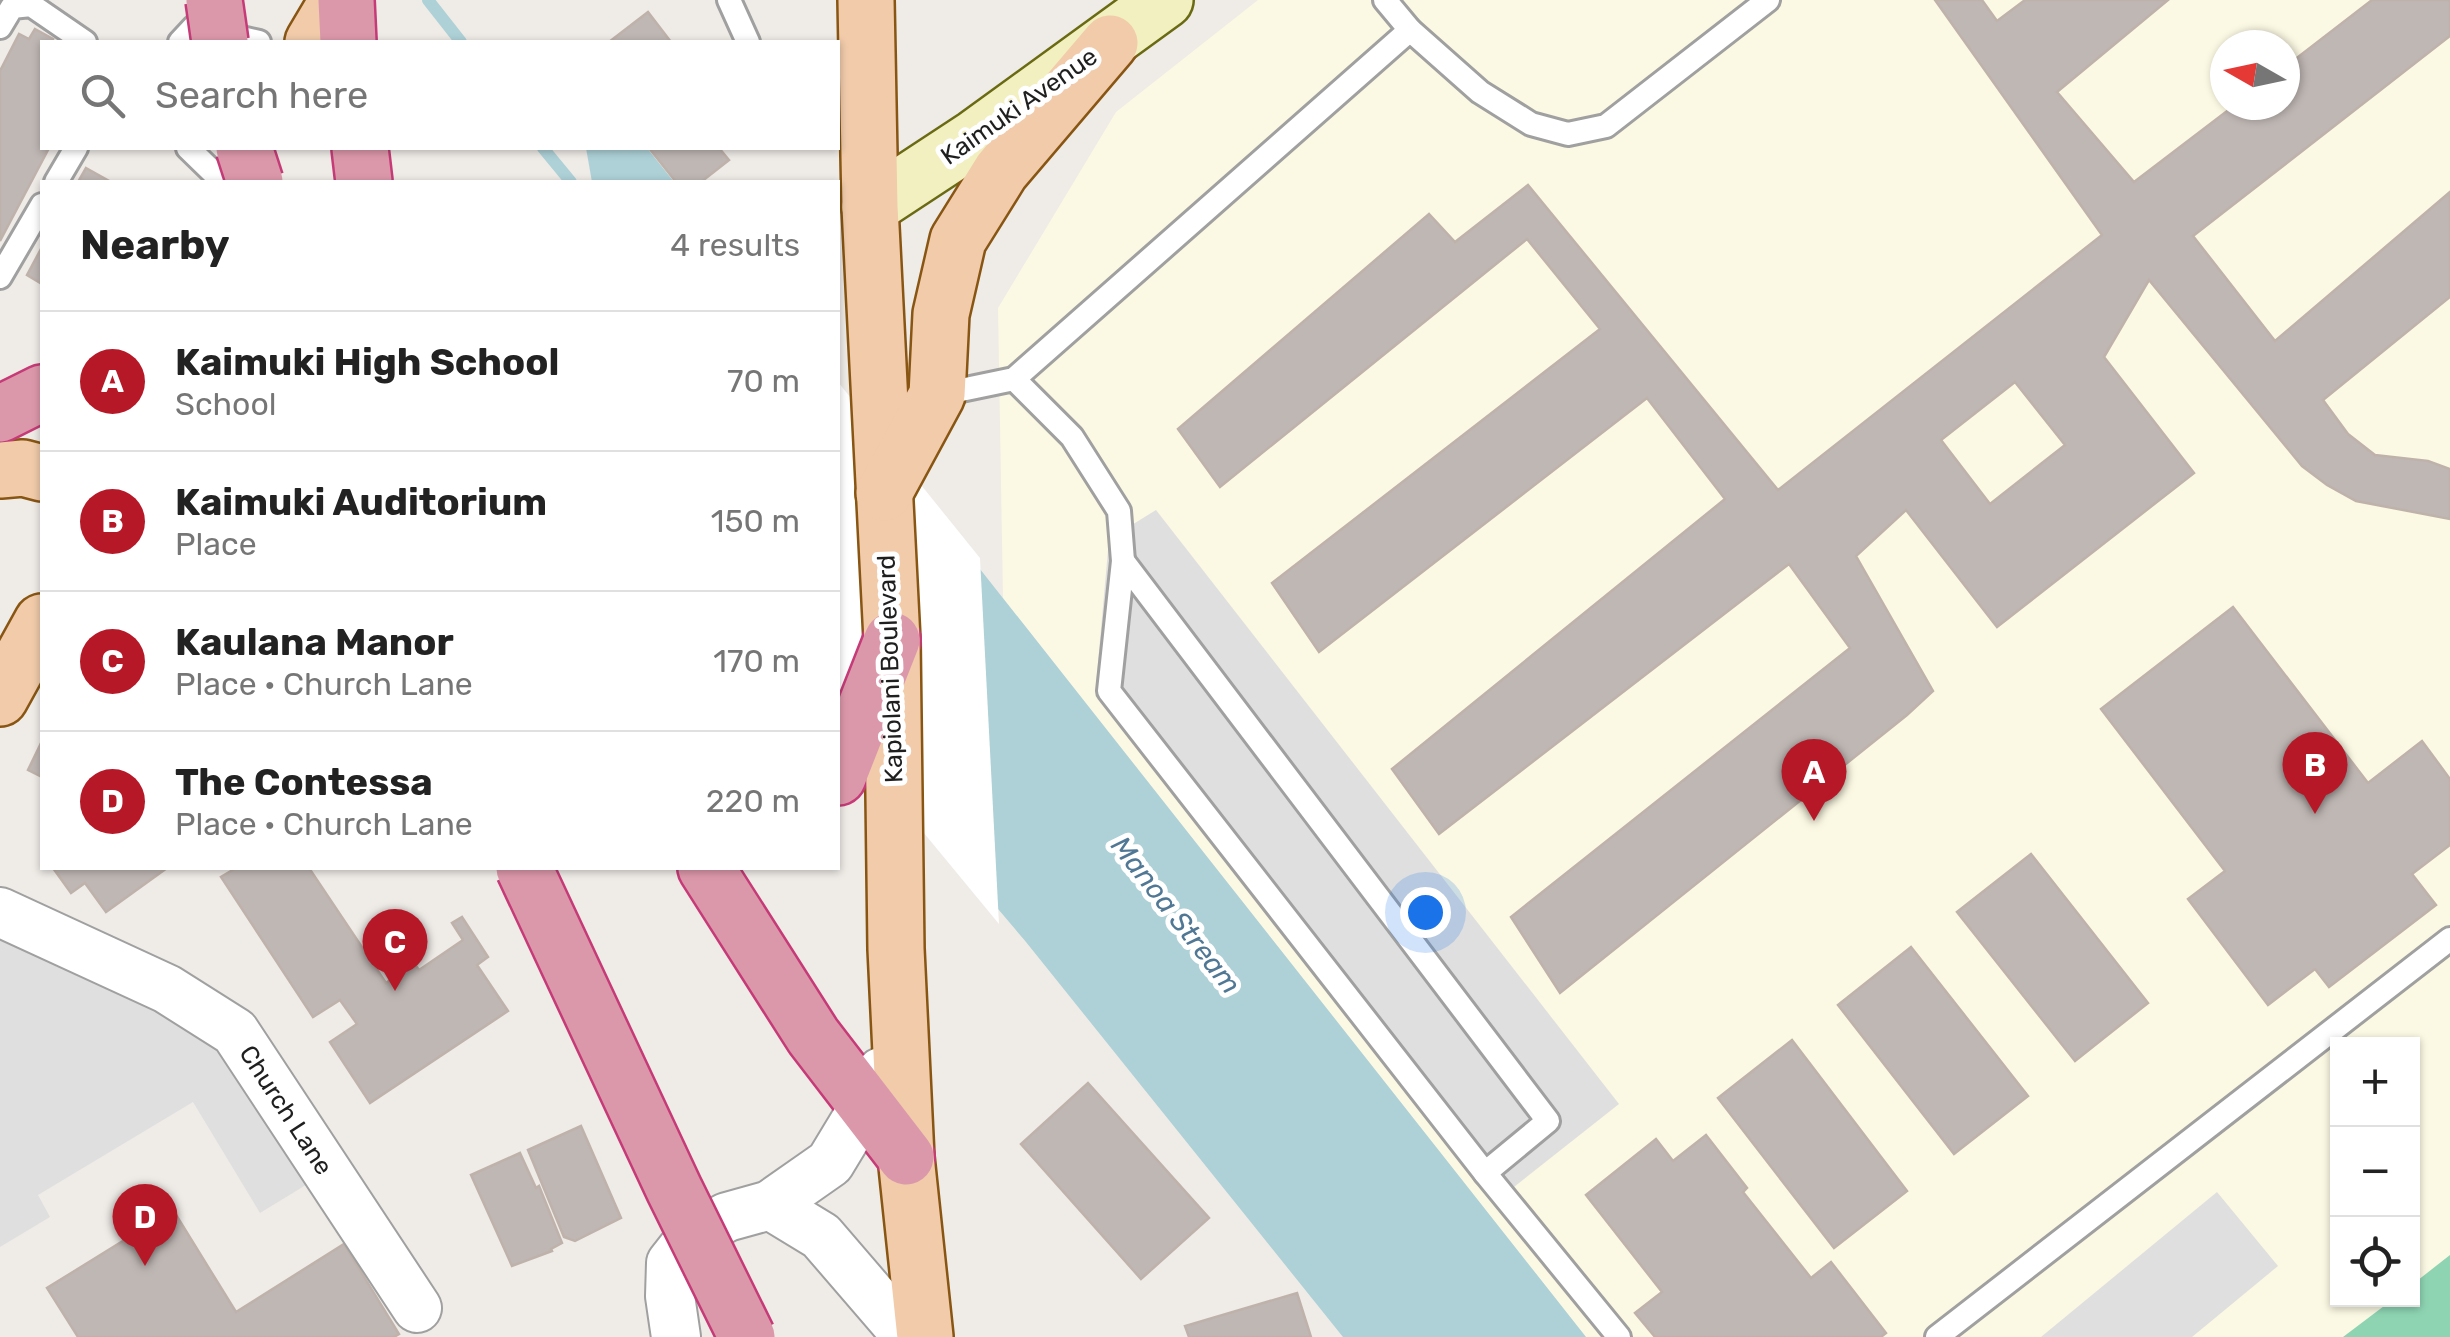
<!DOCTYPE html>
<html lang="en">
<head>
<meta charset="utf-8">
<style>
	:root { --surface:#fff; --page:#f2f2f2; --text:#222; --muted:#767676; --line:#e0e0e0; --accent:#b61827 }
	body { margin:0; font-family:Rubik,sans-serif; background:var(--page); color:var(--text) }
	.controls { position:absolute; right:30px; bottom:30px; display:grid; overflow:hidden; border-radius:0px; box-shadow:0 2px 8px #0004 }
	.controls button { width:90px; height:90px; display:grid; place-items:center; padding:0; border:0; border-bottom:2px solid var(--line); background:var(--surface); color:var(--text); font:50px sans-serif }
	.compass { position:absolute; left:2210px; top:30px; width:90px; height:90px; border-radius:50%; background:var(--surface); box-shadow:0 2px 8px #0004; rotate:279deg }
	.you { position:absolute; left:1425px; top:912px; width:35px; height:35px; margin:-25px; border:8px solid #fff; border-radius:50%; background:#1a73e8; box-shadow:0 0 0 15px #1a73e833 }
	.badge { display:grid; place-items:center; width:65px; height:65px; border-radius:50%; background:var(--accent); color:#fff; font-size:32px; font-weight:700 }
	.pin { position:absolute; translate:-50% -82px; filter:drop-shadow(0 2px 5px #0008) }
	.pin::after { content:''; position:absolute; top:52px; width:35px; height:30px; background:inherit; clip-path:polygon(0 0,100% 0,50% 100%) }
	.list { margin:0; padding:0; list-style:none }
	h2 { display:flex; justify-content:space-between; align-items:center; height:130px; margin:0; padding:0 40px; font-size:42px }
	h2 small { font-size:32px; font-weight:400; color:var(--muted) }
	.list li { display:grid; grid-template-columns:65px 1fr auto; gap:30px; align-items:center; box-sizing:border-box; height:140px; padding:0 40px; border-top:2px solid var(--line) }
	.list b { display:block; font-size:38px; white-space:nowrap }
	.list p { margin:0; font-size:32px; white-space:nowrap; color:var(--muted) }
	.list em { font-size:32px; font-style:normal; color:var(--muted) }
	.icon { flex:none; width:55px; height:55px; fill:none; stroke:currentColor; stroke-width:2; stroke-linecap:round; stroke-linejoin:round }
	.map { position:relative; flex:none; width:2450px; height:1337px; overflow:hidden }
	.search { position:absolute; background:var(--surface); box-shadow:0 2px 8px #0004; left:40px; top:40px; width:800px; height:110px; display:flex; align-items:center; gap:25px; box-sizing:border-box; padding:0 35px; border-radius:0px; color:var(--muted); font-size:38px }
	.panel { position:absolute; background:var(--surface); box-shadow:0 2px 8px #0004; left:40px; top:180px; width:800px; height:690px; border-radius:0px }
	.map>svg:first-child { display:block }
</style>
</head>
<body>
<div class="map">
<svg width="2450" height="1337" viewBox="0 0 2450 1337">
	<rect width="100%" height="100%" fill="#efebe7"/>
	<path fill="#fbf9e3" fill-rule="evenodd" d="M1258,0H2450V1337H1586L1003,598L998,308L1116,112ZM2225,45H2285V105H2225ZM2338,1044H2412V1300H2338Z"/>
	<polygon fill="#8ed4b3" points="2450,1255 2450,1337 2343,1337 2392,1300 2412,1300 2413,1284"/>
	<g fill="#dfdfdf">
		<polygon points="1156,510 1619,1104 1495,1202 1096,685 1109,539"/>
		<polygon points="0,924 228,1048 314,1180 260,1213 193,1102 38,1195 50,1217 0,1247"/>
		<polygon points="2217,1192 2278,1266 2192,1337 2041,1337"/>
	</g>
	<g fill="#add1d7">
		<polygon points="586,148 647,148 674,182 592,182"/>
		<polygon points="838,389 1586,1337 1343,1337 1026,942 838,720"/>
	</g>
	<polygon fill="#fff" points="838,382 980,558 999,924 838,729"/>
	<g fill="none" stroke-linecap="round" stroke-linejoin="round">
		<g stroke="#add1d7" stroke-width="12">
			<polyline points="428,0 461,42"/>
			<polyline points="543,148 571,182"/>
		</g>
	</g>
	<g fill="#bfb7b4" stroke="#bfb2ab" stroke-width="2.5" fill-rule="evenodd">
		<path d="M1935,0H1982L1997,21L2025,0H2168L2057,92L2134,182L2235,105H2285V67L2372,0H2450V36L2193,236L2275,341L2450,192V297L2323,400L2348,434L2375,455L2428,461L2450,469V519L2356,501L2327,485L2302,466L2149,280L2104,357L2194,473L1997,627L1906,510L1856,556L1933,691L1907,715L1560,993L1511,917L1850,648L1789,564L1439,834L1392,769L1725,499L1647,398L1319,652L1272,583L1600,329L1527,239L1220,487L1178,429L1429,214L1455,242L1528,185L1778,490L2102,235ZM2015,382L2065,445L1990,504L1941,440Z"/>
		<polygon points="648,12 671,42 609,42"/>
		<polygon points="35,29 53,39 51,42 42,42 42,148 49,148 0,241 0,71 19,34 29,39"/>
		<polygon points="649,148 719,148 729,160 701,182 676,182"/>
		<polygon points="86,168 111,182 78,182"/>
		<polygon points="42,247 42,284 27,275"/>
		<polygon points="2233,607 2368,783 2422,741 2450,779 2450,845 2412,874 2436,905 2329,987 2315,969 2268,1005 2188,899 2225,871 2101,709"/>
		<polygon points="42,741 42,777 28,770"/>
		<polygon points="2031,854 2148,1003 2075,1061 1957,912"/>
		<polygon points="53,868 167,868 106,912 85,883 71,893"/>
		<polygon points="236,868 309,868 386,983 414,963 419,970 463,940 452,923 462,917 488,957 477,965 508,1011 370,1103 330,1042 357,1024 340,1000 313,1017 221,877"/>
		<polygon points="1911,947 2028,1096 1954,1154 1838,1005"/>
		<polygon points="1792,1040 1907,1191 1834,1248 1718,1098"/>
		<polygon points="1088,1083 1209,1218 1141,1279 1021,1144"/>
		<polygon points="581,1126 621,1218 575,1241 564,1237 528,1150"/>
		<polygon points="1706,1135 1747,1188 1743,1192 1811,1278 1831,1262 1886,1333 1881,1337 1655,1337 1635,1313 1662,1292 1586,1195 1656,1139 1673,1161"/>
		<polygon points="520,1153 536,1188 539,1186 562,1243 551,1249 552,1251 512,1266 471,1175"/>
		<polygon points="173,1210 236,1312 344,1244 399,1334 394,1337 78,1337 47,1288"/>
		<polygon points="1297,1293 1311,1337 1189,1337 1185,1326"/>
	</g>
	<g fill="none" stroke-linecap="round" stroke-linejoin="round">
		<defs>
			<g id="lane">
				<polyline points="729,0 748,42"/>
				<polyline points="1385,0 1410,30 1480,92 1531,124 1568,134 1606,126 1768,0"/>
				<polyline points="0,27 12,7 31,5 85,42"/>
				<polyline points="180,42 194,27 259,42"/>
				<polyline points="188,148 223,182"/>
				<polyline points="56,182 76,148"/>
				<polyline points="0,277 42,205"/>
				<polyline points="1014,379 1072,437 1119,511 1123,561 1109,691 1485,1173 1619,1337"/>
				<polyline points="937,395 1014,379 1410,30"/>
				<polyline points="1123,561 1548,1121 1485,1173"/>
				<polyline points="1937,1337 2450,939"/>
			</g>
			<g id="street">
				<polyline points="0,912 167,989 235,1032 417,1308"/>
				<polyline points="770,1205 821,1236 908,1337"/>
				<polyline points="676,1337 670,1296 671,1263 693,1235 727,1217 770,1205 830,1163 879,1082 881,1072"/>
			</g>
			<polyline id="secondary" points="870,207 975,138 1165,0"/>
			<g id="primary">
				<polyline points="866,0 870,207 892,640 896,949 906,1157 925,1337"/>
				<polyline points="313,42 338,0"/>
				<polyline points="0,470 23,468 42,473"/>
				<polyline points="884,493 937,395 941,314 958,240 1001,171 1110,43"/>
				<polyline points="0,698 42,622"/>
			</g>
			<g id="highway">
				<polyline points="346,0 348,42"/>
				<polyline points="360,148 364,182"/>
				<polyline points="0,414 42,393"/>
				<polyline points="838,777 892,640"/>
				<polyline points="706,868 813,1036 906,1157"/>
			</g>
		</defs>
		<use href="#lane" stroke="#a0a0a0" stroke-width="28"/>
		<use href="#street" stroke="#a0a0a0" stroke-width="52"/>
		<use href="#secondary" stroke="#696a12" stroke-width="60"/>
		<use href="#primary" stroke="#885612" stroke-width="60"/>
		<use href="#highway" stroke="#c63b77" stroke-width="60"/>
		<use href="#lane" stroke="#fff" stroke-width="22"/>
		<use href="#street" stroke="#fff" stroke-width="48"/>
		<use href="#secondary" stroke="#f2f0c1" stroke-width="55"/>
		<use href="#primary" stroke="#f1cbaa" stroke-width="55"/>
		<use href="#highway" stroke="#dc98ab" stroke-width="55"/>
		<defs>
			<g id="highway-bridge">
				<polyline points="214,0 220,42"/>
				<polyline points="244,148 255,182"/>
				<polyline points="524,868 674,1189 747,1337"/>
			</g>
		</defs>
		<use href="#highway-bridge" stroke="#c63b77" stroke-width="60" stroke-linecap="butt"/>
		<use href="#highway-bridge" stroke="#dc98ab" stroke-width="55"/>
	</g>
	<g text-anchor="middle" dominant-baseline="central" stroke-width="10" stroke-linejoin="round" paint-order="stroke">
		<g font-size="25" fill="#1f1f1f" stroke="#fff">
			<text transform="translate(1019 106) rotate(-35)">Kaimuki Avenue</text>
			<text transform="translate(890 669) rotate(-92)">Kapiolani Boulevard</text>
			<text transform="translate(286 1110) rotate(57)">Church Lane</text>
		</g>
		<g font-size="28" font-style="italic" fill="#507895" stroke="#fff">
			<text transform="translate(1176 915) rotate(52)">Manoa Stream</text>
		</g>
	</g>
</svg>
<div class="controls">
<button>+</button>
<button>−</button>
<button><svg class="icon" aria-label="locate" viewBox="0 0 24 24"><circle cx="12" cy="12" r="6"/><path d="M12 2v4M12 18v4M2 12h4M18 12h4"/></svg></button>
</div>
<svg class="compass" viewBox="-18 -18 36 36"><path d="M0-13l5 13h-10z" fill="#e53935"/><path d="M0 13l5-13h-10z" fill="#767676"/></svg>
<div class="you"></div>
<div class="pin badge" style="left:1814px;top:821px">A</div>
<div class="pin badge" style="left:2315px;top:814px">B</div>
<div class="pin badge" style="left:395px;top:991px">C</div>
<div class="pin badge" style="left:145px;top:1266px">D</div>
<div class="search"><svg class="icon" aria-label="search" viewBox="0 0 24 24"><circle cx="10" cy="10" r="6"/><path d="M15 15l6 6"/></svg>Search here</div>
<section class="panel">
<h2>Nearby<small>4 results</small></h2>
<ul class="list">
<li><span class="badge">A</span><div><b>Kaimuki High School</b><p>School</p></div><em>70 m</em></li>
<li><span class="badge">B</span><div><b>Kaimuki Auditorium</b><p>Place</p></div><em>150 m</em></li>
<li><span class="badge">C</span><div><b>Kaulana Manor</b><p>Place · Church Lane</p></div><em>170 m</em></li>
<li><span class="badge">D</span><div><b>The Contessa</b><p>Place · Church Lane</p></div><em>220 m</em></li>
</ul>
</section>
</div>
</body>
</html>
